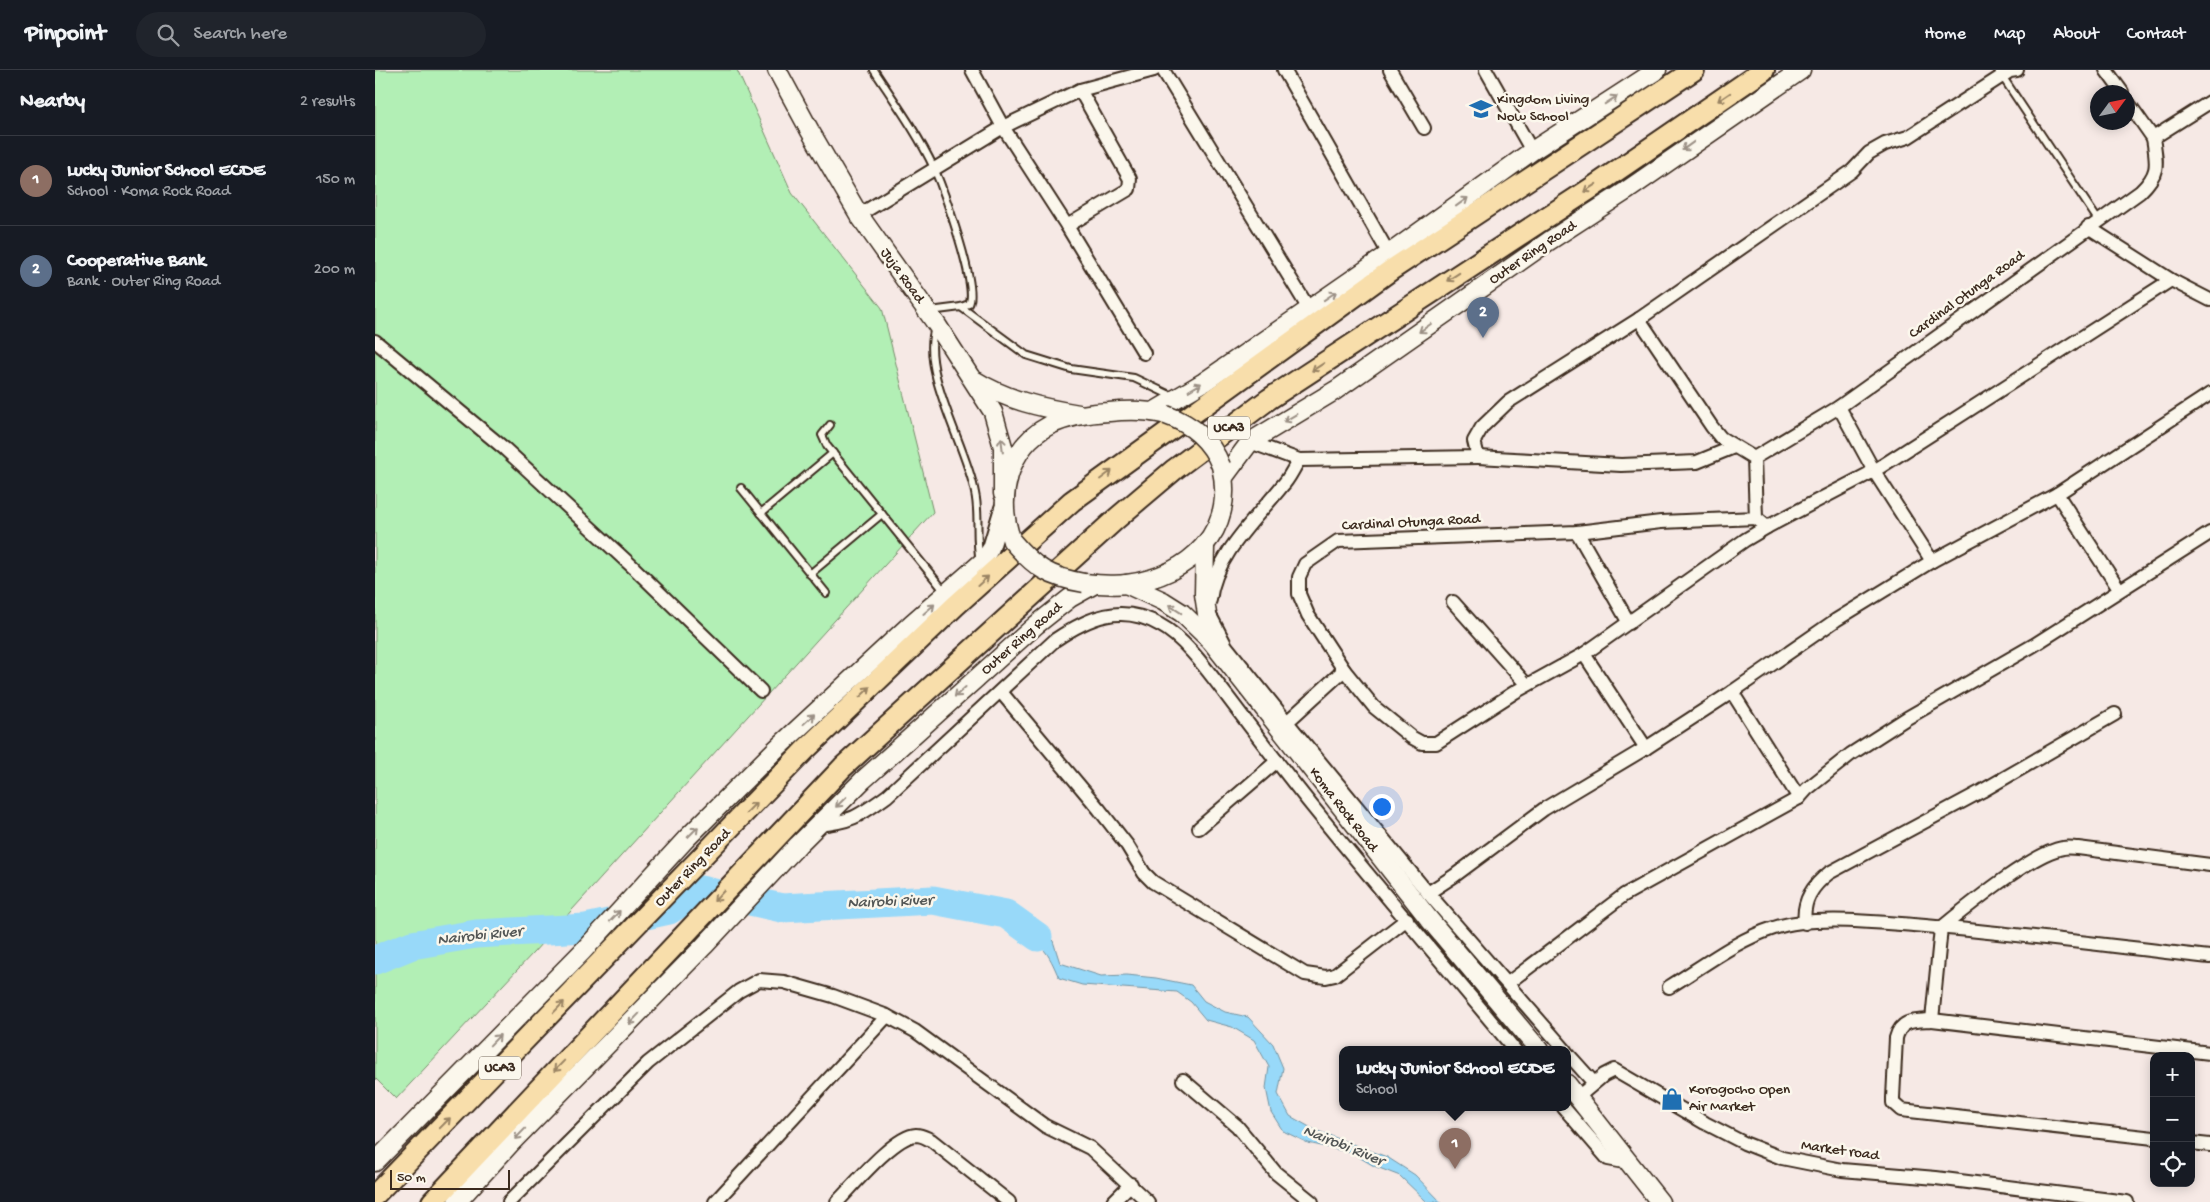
<!DOCTYPE html>
<html lang="en">
<head>
<meta charset="utf-8">
<style>
	:root { --surface:#171b24; --page:#20242c; --text:#f1f3f6; --muted:#9ea1a6; --line:#363941; --accent:#0b8043 }
	body { margin:0; font-family:"Gochi Hand",sans-serif; background:var(--page); color:var(--text) }
	.controls { position:absolute; right:15px; bottom:15px; display:grid; overflow:hidden; border-radius:10px; box-shadow:0 2px 12px #0003 }
	.controls button { width:45px; height:45px; display:grid; place-items:center; padding:0; border:0; border-bottom:1px solid var(--line); background:var(--surface); color:var(--text); font:25px sans-serif }
	.compass { position:absolute; left:1715px; top:15px; width:45px; height:45px; border-radius:50%; background:var(--surface); box-shadow:0 2px 12px #0003; rotate:57deg }
	.scale { position:absolute; left:15px; bottom:12px; width:120px; box-sizing:border-box; padding-left:5px; border:2px solid #3b2a1e; border-top:0; font-size:14px; line-height:18px; white-space:nowrap; color:#3b2a1e; -webkit-text-stroke:4px #fbf7ec; paint-order:stroke }
	.you { position:absolute; left:1006px; top:736px; width:18px; height:18px; margin:-12px; border:4px solid #fff; border-radius:50%; background:#1a73e8; box-shadow:0 0 0 8px #1a73e833 }
	.badge { display:grid; place-items:center; width:32px; height:32px; border-radius:50%; background:var(--accent); color:#fff; font-size:16px; font-weight:700 }
	.pin { position:absolute; translate:-50% -41px; filter:drop-shadow(0 1px 2px #0008) }
	.pin::after { content:''; position:absolute; top:26px; width:18px; height:15px; background:inherit; clip-path:polygon(0 0,100% 0,50% 100%) }
	.popup { position:absolute; left:964px; top:976px; width:232px; height:65px; box-sizing:border-box; display:grid; place-content:center; border-radius:10px; background:var(--surface); filter:drop-shadow(0 1px 4px #0005); font-size:16px; white-space:nowrap; color:var(--muted) }
	.popup b { font-size:19px; color:var(--text) }
	.popup::after { content:''; position:absolute; left:50%; top:100%; margin-left:-10px; border:10px solid transparent; border-top-color:var(--surface) }
	.list { margin:0; padding:0; list-style:none }
	h2 { display:flex; justify-content:space-between; align-items:center; height:65px; margin:0; padding:0 20px; font-size:21px }
	h2 small { font-size:16px; font-weight:400; color:var(--muted) }
	.list li { display:grid; grid-template-columns:32px 1fr auto; gap:15px; align-items:center; box-sizing:border-box; height:90px; padding:0 20px; border-top:1px solid var(--line) }
	.list b { display:block; font-size:19px; white-space:nowrap }
	.list p { margin:0; font-size:16px; white-space:nowrap; color:var(--muted) }
	.list em { font-size:16px; font-style:normal; color:var(--muted) }
	.icon { flex:none; width:28px; height:28px; fill:none; stroke:currentColor; stroke-width:2; stroke-linecap:round; stroke-linejoin:round }
	.map { position:relative; flex:none; width:1835px; height:1132px; overflow:hidden }
	header { display:flex; align-items:center; gap:30px; box-sizing:border-box; height:70px; padding:0 25px; background:var(--surface); border-bottom:1px solid var(--line) }
	header strong { font-size:24px }
	nav { display:flex; gap:28px; margin-inline-start:auto; font-size:18px }
	.search { width:350px; height:45px; background:var(--page); display:flex; align-items:center; gap:12px; box-sizing:border-box; padding:0 18px; border-radius:28px; color:var(--muted); font-size:19px }
	main { display:flex }
	aside { flex:1; background:var(--surface) }
	.map>svg:first-child { display:block }
</style>
</head>
<body>
<header>
<strong>Pinpoint</strong>
<div class="search"><svg class="icon" aria-label="search" viewBox="0 0 24 24"><circle cx="10" cy="10" r="6"/><path d="M15 15l6 6"/></svg>Search here</div>
<nav><a>Home</a><a>Map</a><a>About</a><a>Contact</a></nav>
</header>
<main>
<aside>
<h2>Nearby<small>2 results</small></h2>
<ul class="list">
<li><span class="badge" style="background:#8d6e63">1</span><div><b>Lucky Junior School ECDE</b><p>School · Koma Rock Road</p></div><em>150 m</em></li>
<li><span class="badge" style="background:#5c6f8a">2</span><div><b>Cooperative Bank</b><p>Bank · Outer Ring Road</p></div><em>200 m</em></li>
</ul>
</aside>
<div class="map">
<svg width="1835" height="1132" viewBox="0 0 1835 1132">
	<rect width="100%" height="100%" fill="#f6e9e5"/>
	<filter id="ink" filterUnits="userSpaceOnUse"><feTurbulence type="fractalNoise" baseFrequency=".02" numOctaves="2"/><feDisplacementMap in="SourceGraphic" scale="10" xChannelSelector="R" yChannelSelector="G"/><feConvolveMatrix kernelMatrix="1 2 1 2 8 2 1 2 1" color-interpolation-filters="sRGB"/></filter>
	<g filter="url(#ink)">
		<polygon fill="#b2efb5" stroke="#768c6a" points="0,0 362,0 417,123 507,238 558,442 158,883 21,1029 0,1008"/>
		<path fill="#98d9f9" stroke="#7393a1" d="M631,844L658,851L678,871L685,893L726,906L752,905L781,908L816,915L829,931L850,942L873,947L898,974L908,998L903,1024L915,1046L940,1060L1012,1087L1040,1105L1066,1132H1052L1025,1106L999,1096L977,1083L933,1073L908,1061L896,1042L891,1018L894,997L879,970L857,957L831,950L816,932L802,922L707,915L684,908C673,882 668,872 640,865Z"/>
		<g fill="none" stroke-linecap="round" stroke-linejoin="round">
			<polyline stroke="#98d9f9" stroke-width="29" points="0,890 37,875 101,864 211,858 294,840 325,820 407,838 558,830 631,844 663,867"/>
			<defs>
				<g id="service">
					<path d="M499,0C520,32 543,64 559,98C568,119 604,218 594,234L586,237L555,241"/>
					<polyline points="1623,0 1723,150"/>
					<polyline points="586,237 651,285 696,299 759,308 799,327"/>
					<path d="M560,258C545,302 592,377 600,423C605,445 600,468 605,491"/>
					<polyline points="455,355 447,365 452,376 571,523"/>
					<polyline points="366,418 451,523"/>
					<polyline points="386,443 458,383"/>
					<polyline points="435,504 507,444"/>
				</g>
				<g id="minor">
					<polyline points="597,0 628,57 692,156 769,283"/>
					<polyline points="788,0 934,239"/>
					<polyline points="909,0 1014,184"/>
					<polyline points="1015,0 1049,58"/>
					<polyline points="1111,0 1157,81"/>
					<polyline points="1731,0 1747,22"/>
					<polyline points="1752,31 1778,68"/>
					<polyline points="484,145 628,57 705,20 779,0"/>
					<polyline points="692,156 754,119 755,109 705,20"/>
					<polyline points="1713,157 1796,210 1835,230"/>
					<polyline points="1796,210 1499,401 1557,491 1682,424 1835,324"/>
					<polyline points="1264,249 1337,357 1346,368 1379,388"/>
					<polyline points="0,271 130,379 259,498 386,621"/>
					<polyline points="875,372 924,390 1103,387 1099,371 1107,357 1133,332 1264,249 1477,101 1494,83 1510,74 1533,67 1635,1 1642,0"/>
					<polyline points="1103,387 1246,395 1322,392 1359,377"/>
					<polyline points="1682,424 1744,519"/>
					<path d="M1381,448L1286,452L1202,462L963,471L930,494L924,507V524L933,545L969,600L999,637L1036,667L1047,673H1061L1140,622L1209,584L1370,470L1392,457L1381,448L1379,388L1464,337L1765,122C1785,103 1782,94 1778,68L1835,32"/>
					<polyline points="1392,457 1499,401 1464,337"/>
					<polyline points="1202,462 1254,553"/>
					<path d="M835,530C840,485 881,449 907,416C914,409 918,399 924,390"/>
					<polyline points="1078,532 1152,615"/>
					<polyline points="837,549 851,576 912,652 1053,823 1190,980"/>
					<polyline points="1209,584 1271,678"/>
					<polyline points="626,622 724,739 752,775 769,803 778,812 930,904 951,907 960,905 1032,849"/>
					<polyline points="1357,622 1424,728"/>
					<polyline points="912,652 969,600"/>
					<path d="M442,755C477,752 484,746 512,726L680,570C714,547 746,533 785,555C810,568 835,604 852,626C880,663 908,700 937,736C1004,819 1073,899 1140,980"/>
					<polyline points="824,758 902,691"/>
					<path d="M1835,795L1703,778C1699,778 1693,777 1688,778C1657,783 1592,837 1566,858L1557,950L1835,983"/>
					<polyline points="1053,823 1079,806 1169,739 1271,678 1357,622 1461,550 1557,491"/>
					<path d="M1430,853C1427,831 1437,816 1454,803L1607,721L1740,644"/>
					<polyline points="1133,913 1249,825 1424,728 1432,719 1476,684 1532,648 1659,575 1835,463"/>
					<path d="M1294,917C1327,897 1361,870 1399,858C1435,845 1499,852 1538,855C1637,863 1736,876 1835,887"/>
					<path d="M1557,950C1540,951 1526,949 1521,968L1518,1028V1033L1526,1040L1779,1068"/>
					<polyline points="1192,983 1219,1013"/>
					<polyline points="808,1010 862,1056 901,1103 937,1132"/>
					<polyline points="1203,1027 1229,1005 1239,1000 1330,1053 1369,1073 1407,1088 1467,1100 1561,1108 1752,1132"/>
					<polyline points="1189,1038 1233,1089 1254,1093"/>
					<polyline points="1816,1073 1835,1075"/>
					<polyline points="134,1132 273,993 364,921 384,910 409,912 458,926 512,946 540,961 670,1056 715,1078 773,1132"/>
					<polyline points="340,1132 512,946"/>
					<path d="M462,1132C478,1116 519,1066 541,1065C547,1065 551,1068 556,1070L634,1132"/>
					<polyline points="738,1132 756,1114"/>
				</g>
				<polyline id="tertiary" points="606,493 616,478 628,438"/>
				<g id="secondary">
					<polyline points="402,0 435,61 484,145 562,255 618,342 628,377 628,424"/>
					<path d="M599,310C631,330 667,338 704,344"/>
					<polyline points="778,342 829,312 1014,184 1157,81 1282,0"/>
					<polyline points="849,407 875,372 961,320 1174,171 1251,121 1426,0"/>
					<path d="M637,471C621,429 632,377 675,355C694,346 714,343 734,342C752,340 771,340 788,344"/>
					<polyline points="830,476 829,524 836,571"/>
					<path d="M709,513C723,514 738,516 752,514C814,505 862,462 846,396"/>
					<polyline points="751,514 788,531 807,543 836,571 1054,849 1164,980"/>
					<polyline points="1192,1014 1285,1132"/>
					<polyline points="0,1092 207,882 311,769 400,680 536,554 606,493"/>
					<polyline points="82,1132 136,1073 329,876 423,775 488,710 661,555 695,528 720,514"/>
				</g>
				<g id="primary">
					<polyline points="0,1125 431,679 580,536 697,431 1016,200 1319,0"/>
					<polyline points="57,1132 468,697 741,449 800,399 894,329 1218,117 1389,0"/>
				</g>
			</defs>
			<use href="#service" stroke="#3b2a1e" stroke-width="10"/>
			<use href="#minor" stroke="#3b2a1e" stroke-width="16"/>
			<use href="#tertiary" stroke="#3b2a1e" stroke-width="20"/>
			<use href="#secondary" stroke="#3b2a1e" stroke-width="21"/>
			<use href="#primary" stroke="#3b2a1e" stroke-width="24"/>
			<use href="#service" stroke="#fbf7ec" stroke-width="6"/>
			<use href="#minor" stroke="#fbf7ec" stroke-width="12"/>
			<use href="#tertiary" stroke="#fbf7ec" stroke-width="16"/>
			<use href="#secondary" stroke="#fbf7ec" stroke-width="18"/>
			<use href="#primary" stroke="#f8deab" stroke-width="20"/>
			<defs>
				<g id="secondary-bridge">
					<path d="M791,345C817,354 836,370 846,396"/>
					<path d="M637,471C660,498 674,507 709,513"/>
				</g>
			</defs>
			<use href="#secondary-bridge" stroke="#3b2a1e" stroke-width="21" stroke-linecap="butt"/>
			<use href="#secondary-bridge" stroke="#fbf7ec" stroke-width="18"/>
		</g>
		<defs><path id="oneway-shaft" d="M-6 0H5M1.5-3L5.5 0L1.5 3" fill="none" stroke-width="1.6" stroke-linecap="round" stroke-linejoin="round" transform="scale(1.25)"/></defs>
		<g stroke="#9a8464">
			<use href="#oneway-shaft" transform="translate(1349 27) rotate(146)"/>
			<use href="#oneway-shaft" transform="translate(1215 118) rotate(147)"/>
			<use href="#oneway-shaft" transform="translate(1078 207) rotate(147)"/>
			<use href="#oneway-shaft" transform="translate(943 297) rotate(147)"/>
			<use href="#oneway-shaft" transform="translate(731 405) rotate(-37)"/>
			<use href="#oneway-shaft" transform="translate(608 511) rotate(-42)"/>
			<use href="#oneway-shaft" transform="translate(490 622) rotate(-44)"/>
			<use href="#oneway-shaft" transform="translate(376 738) rotate(-46)"/>
			<use href="#oneway-shaft" transform="translate(344 826) rotate(133)"/>
			<use href="#oneway-shaft" transform="translate(184 937) rotate(-46)"/>
			<use href="#oneway-shaft" transform="translate(184 996) rotate(134)"/>
			<use href="#oneway-shaft" transform="translate(70 1053) rotate(-45)"/>
		</g>
		<g stroke="#9b9085">
			<use href="#oneway-shaft" transform="translate(1236 30) rotate(-33)"/>
			<use href="#oneway-shaft" transform="translate(1313 76) rotate(144)"/>
			<use href="#oneway-shaft" transform="translate(1087 132) rotate(-36)"/>
			<use href="#oneway-shaft" transform="translate(955 226) rotate(-34)"/>
			<use href="#oneway-shaft" transform="translate(1050 258) rotate(145)"/>
			<use href="#oneway-shaft" transform="translate(820 317) rotate(-31)"/>
			<use href="#oneway-shaft" transform="translate(915 348) rotate(149)"/>
			<use href="#oneway-shaft" transform="translate(627 375) rotate(-97)"/>
			<use href="#oneway-shaft" transform="translate(554 539) rotate(-41)"/>
			<use href="#oneway-shaft" transform="translate(800 539) rotate(-147)"/>
			<use href="#oneway-shaft" transform="translate(585 622) rotate(138)"/>
			<use href="#oneway-shaft" transform="translate(434 649) rotate(-43)"/>
			<use href="#oneway-shaft" transform="translate(466 732) rotate(135)"/>
			<use href="#oneway-shaft" transform="translate(318 762) rotate(-45)"/>
			<use href="#oneway-shaft" transform="translate(240 846) rotate(-47)"/>
			<use href="#oneway-shaft" transform="translate(259 949) rotate(134)"/>
			<use href="#oneway-shaft" transform="translate(120 970) rotate(-46)"/>
			<use href="#oneway-shaft" transform="translate(145 1064) rotate(134)"/>
		</g>
	</g>
	<defs>
		<symbol id="school-bare" viewBox="-9 -9 18 18"><path d="M0-5L7-2L0 1L-7-2ZM-4 1L0 2.5L4 1V4Q0 6-4 4Z" fill="#1f6fb2" stroke="#fbf7ec" stroke-width="2.5" paint-order="stroke"/></symbol>
		<symbol id="shop-bare" viewBox="-9 -9 18 18"><path d="M-5-2.5h2.3a2.7 3.5 0 0 1 5.4 0H5L5.5 6h-11ZM-1.5-2.5h3a1.5 2.3 0 0 0-3 0Z" fill="#1f6fb2" stroke="#fbf7ec" stroke-width="2.5" paint-order="stroke"/></symbol>
	</defs>
	<g fill-rule="evenodd">
		<use href="#school-bare" x="1090" y="23" width="32" height="32"/>
		<use href="#shop-bare" x="1281" y="1013" width="32" height="32"/>
	</g>
	<g text-anchor="middle" dominant-baseline="central" stroke-width="5" stroke-linejoin="round" paint-order="stroke">
		<g fill="#fbf7ec" stroke="#75685c" stroke-width="1">
			<rect x="833" y="346.5" width="42" height="23" rx="4"/>
			<rect x="104" y="986.5" width="42" height="23" rx="4"/>
		</g>
		<g font-size="14" font-weight="bold" fill="#3b2a1e">
			<text x="854" y="358">UCA3</text>
			<text x="125" y="998">UCA3</text>
		</g>
		<g font-size="15" fill="#3b2a1e" stroke="#fbf7ec" text-anchor="start">
			<text x="1122" y="30">Kingdom Living<tspan x="1122" dy="17">Now School</tspan></text>
			<text x="1314" y="1020">Korogocho Open<tspan x="1314" dy="17">Air Market</tspan></text>
		</g>
		<g font-size="15" fill="#3b2a1e" stroke="#fbf7ec">
			<text transform="translate(1158 183) rotate(-34)">Outer Ring Road</text>
			<text transform="translate(527 206) rotate(54)">Juja Road</text>
			<text transform="translate(1592 225) rotate(-36)">Cardinal Otunga Road</text>
			<text transform="translate(1036 453) rotate(-3)">Cardinal Otunga Road</text>
			<text transform="translate(647 569) rotate(-41)">Outer Ring Road</text>
			<text transform="translate(968 740) rotate(52)">Koma Rock Road</text>
			<text transform="translate(318 798) rotate(-46)">Outer Ring Road</text>
			<text transform="translate(1465 1081) rotate(8)">Market road</text>
		</g>
		<g font-size="16" font-style="italic" fill="#525655" stroke="#fbf7ec">
			<text transform="translate(515 833) rotate(-2)">Nairobi River</text>
			<text transform="translate(105 867) rotate(-6)">Nairobi River</text>
			<text transform="translate(968 1077) rotate(22)">Nairobi River</text>
		</g>
	</g>
</svg>
<div class="controls">
<button>+</button>
<button>−</button>
<button><svg class="icon" aria-label="locate" viewBox="0 0 24 24"><circle cx="12" cy="12" r="6"/><path d="M12 2v4M12 18v4M2 12h4M18 12h4"/></svg></button>
</div>
<svg class="compass" viewBox="-18 -18 36 36"><path d="M0-13l5 13h-10z" fill="#e53935"/><path d="M0 13l5-13h-10z" fill="#9ea1a6"/></svg>
<div class="scale">50 m</div>
<div class="you"></div>
<div class="pin badge" style="left:1080px;top:1099px;background:#8d6e63">1</div>
<div class="popup"><b>Lucky Junior School ECDE</b>School</div>
<div class="pin badge" style="left:1108px;top:268px;background:#5c6f8a">2</div>
</div>
</main>
</body>
</html>
